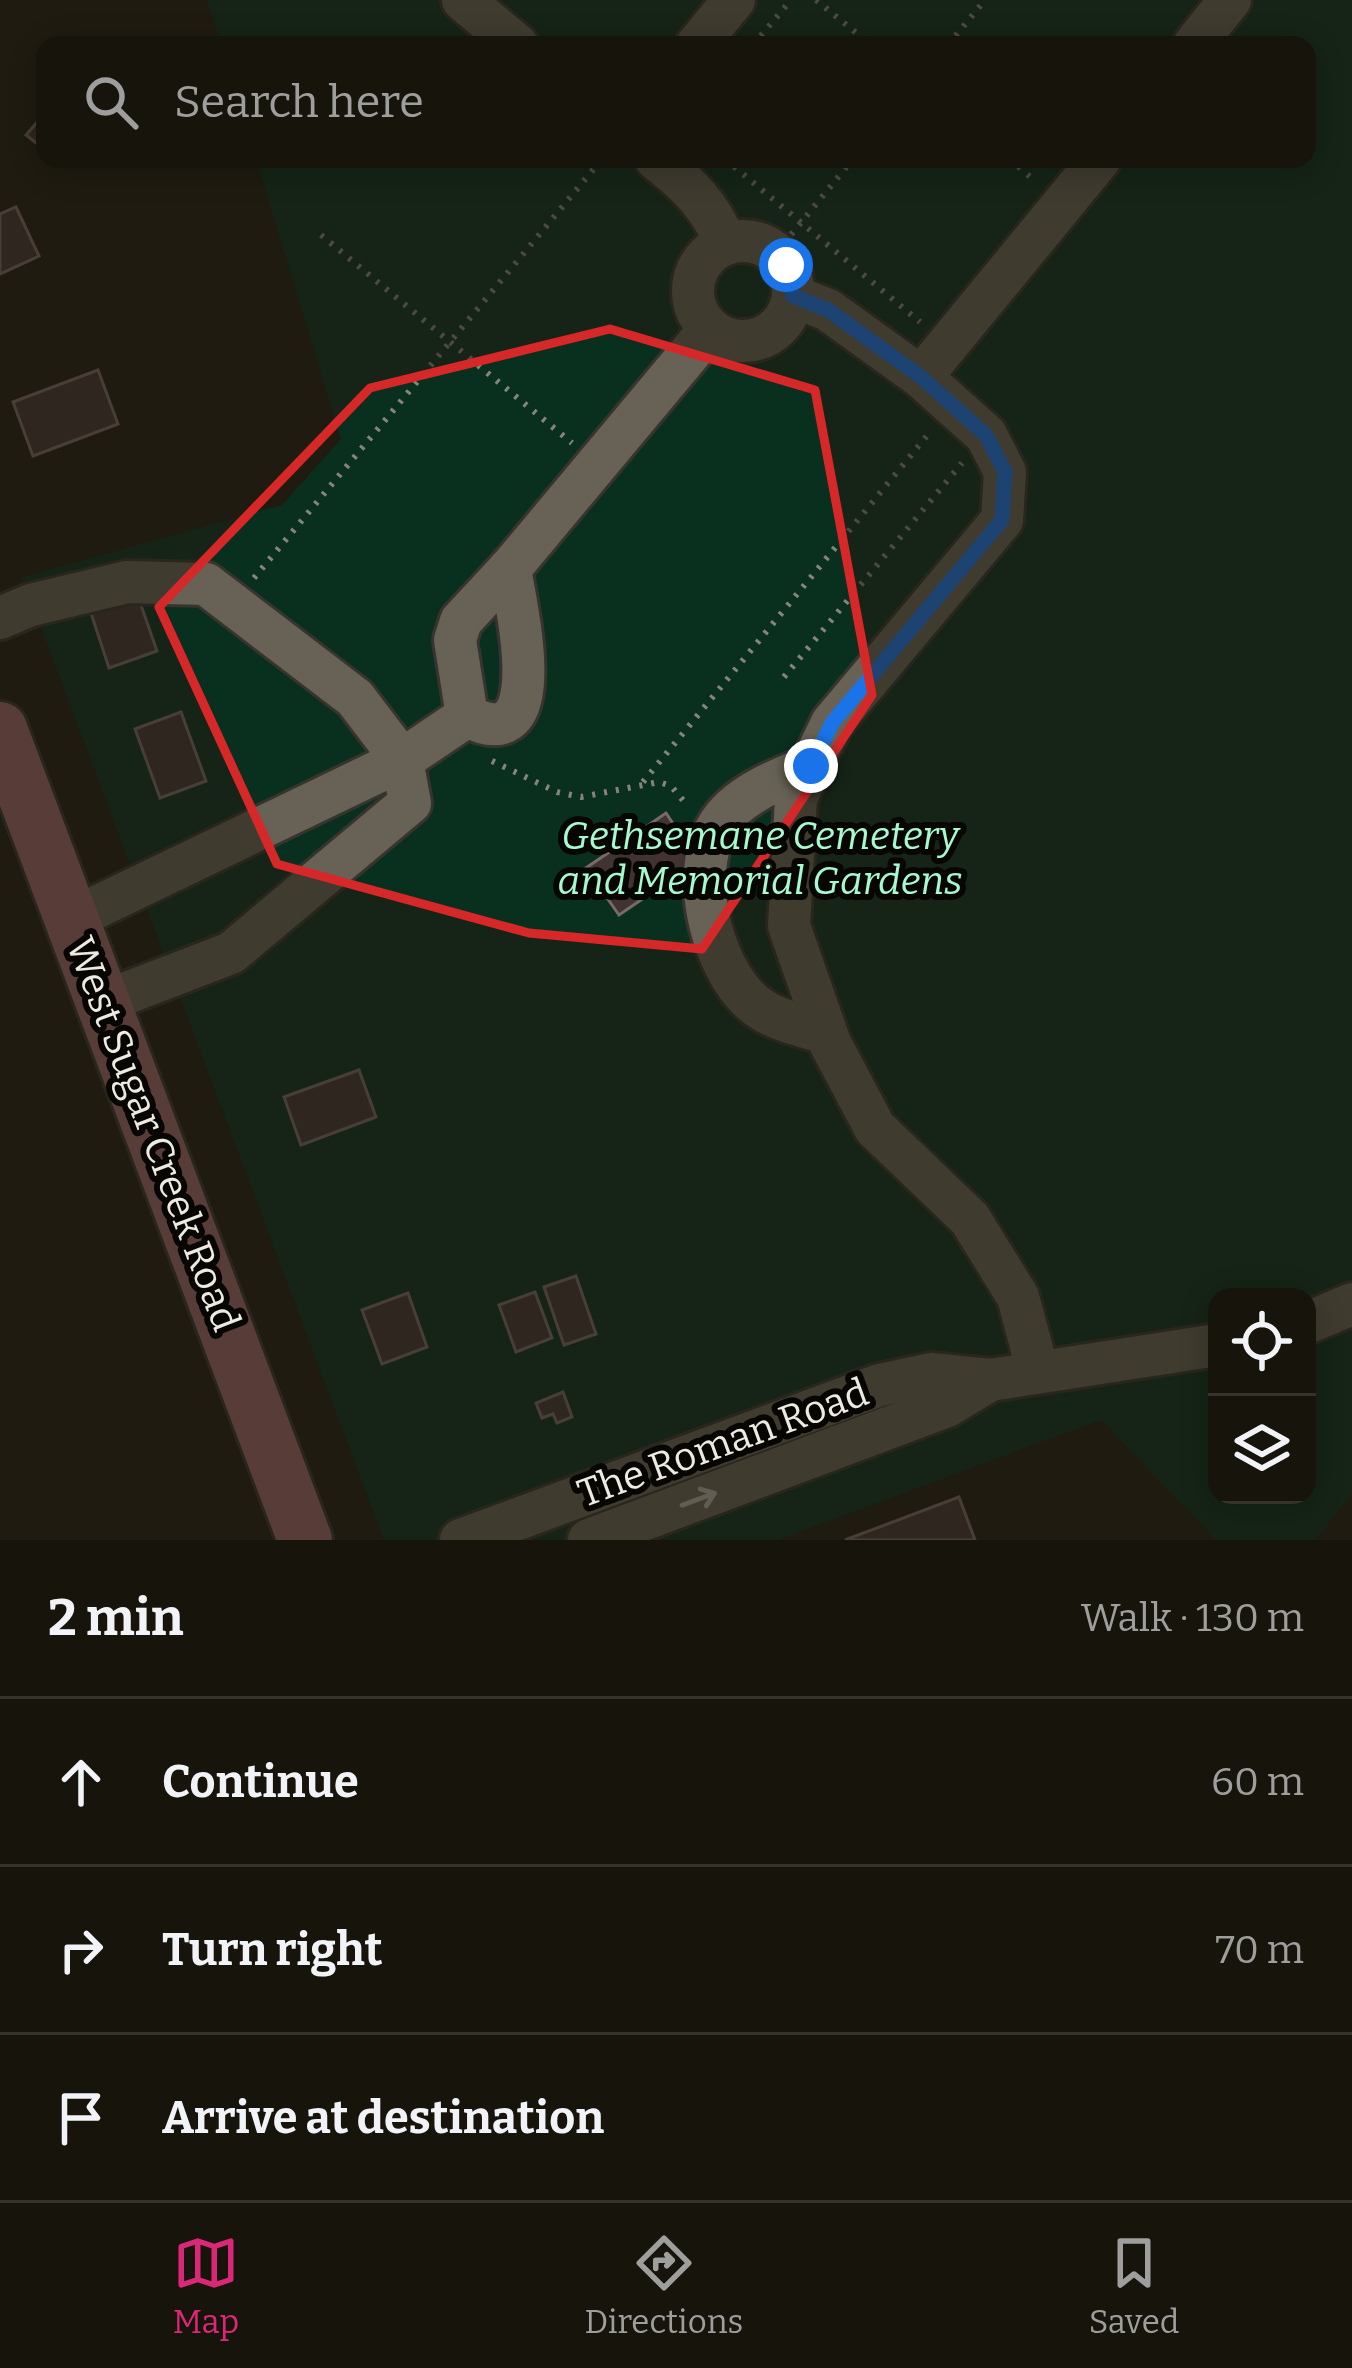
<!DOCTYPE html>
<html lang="en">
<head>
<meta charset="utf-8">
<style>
	:root { --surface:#17140c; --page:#201d15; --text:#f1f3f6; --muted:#9e9e9d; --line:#36332d; --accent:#db2777 }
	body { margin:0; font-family:Bitter,serif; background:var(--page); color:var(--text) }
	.controls { position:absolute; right:36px; bottom:36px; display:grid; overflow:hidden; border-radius:24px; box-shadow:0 6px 30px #0003 }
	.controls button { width:108px; height:108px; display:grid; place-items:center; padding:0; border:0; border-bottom:3px solid var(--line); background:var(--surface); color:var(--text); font:60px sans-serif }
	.stop { position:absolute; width:36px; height:36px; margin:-27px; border:9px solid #1a73e8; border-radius:50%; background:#fff }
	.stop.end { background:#1a73e8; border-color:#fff; box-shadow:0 3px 12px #0008 }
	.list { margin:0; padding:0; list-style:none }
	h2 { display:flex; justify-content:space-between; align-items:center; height:156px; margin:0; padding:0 48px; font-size:51px }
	h2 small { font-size:39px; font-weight:400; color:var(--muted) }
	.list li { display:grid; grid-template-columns:78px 1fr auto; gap:36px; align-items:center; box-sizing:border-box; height:168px; padding:0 48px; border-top:3px solid var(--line) }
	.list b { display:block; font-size:45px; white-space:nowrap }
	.list em { font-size:39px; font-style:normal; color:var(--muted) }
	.icon { flex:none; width:66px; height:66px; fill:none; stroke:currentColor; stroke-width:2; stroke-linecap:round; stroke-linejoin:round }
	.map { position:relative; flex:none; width:1352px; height:1540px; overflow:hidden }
	.search { position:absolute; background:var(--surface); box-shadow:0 6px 30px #0003; left:36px; right:36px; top:36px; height:132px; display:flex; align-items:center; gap:30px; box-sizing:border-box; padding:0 42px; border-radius:24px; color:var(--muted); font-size:45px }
	.sheet { height:660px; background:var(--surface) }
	nav { display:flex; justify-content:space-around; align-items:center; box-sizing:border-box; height:168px; border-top:3px solid var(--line); background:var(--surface); font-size:33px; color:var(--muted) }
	nav a { display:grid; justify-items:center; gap:6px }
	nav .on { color:var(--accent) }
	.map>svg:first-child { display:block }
</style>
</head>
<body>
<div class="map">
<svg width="1352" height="1540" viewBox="0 0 1352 1540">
	<rect width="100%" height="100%" fill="#1f1b10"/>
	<path fill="#092f1f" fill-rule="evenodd" d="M207,0H1352V1494L1315,1540H1216L1101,1420L778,1540H384L22,577L282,505L341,439L256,159H1307V45H221ZM1217,1297H1307V1495H1217Z"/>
	<g fill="#413331" stroke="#796967" stroke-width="3">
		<polygon points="45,113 45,150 26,135"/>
		<polygon points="16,207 39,256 0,274 0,214"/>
		<polygon points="98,370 118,424 33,456 13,402"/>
		<polygon points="134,585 157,651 109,668 87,601"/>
		<polygon points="181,712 206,781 160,798 135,729"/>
		<polygon points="666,813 698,861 619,915 586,868"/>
		<polygon points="359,1070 376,1117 301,1145 284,1097"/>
		<polygon points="576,1276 596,1334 564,1345 544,1287"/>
		<polygon points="535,1292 552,1338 516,1352 499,1305"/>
		<polygon points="408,1293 427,1347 382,1364 362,1310"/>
		<polygon points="563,1392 572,1417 557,1423 553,1414 542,1418 536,1403"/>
		<polygon points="959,1497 975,1540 845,1540"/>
	</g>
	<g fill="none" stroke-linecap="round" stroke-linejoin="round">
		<defs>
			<g id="minor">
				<polyline points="463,0 517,45"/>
				<polyline points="697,45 734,0"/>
				<polyline points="1194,45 1230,0"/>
				<path d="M656,159C689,185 710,205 726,244"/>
				<circle cx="743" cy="291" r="50"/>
				<polyline points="793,296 828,310 921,377 986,435 1005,472 1002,520 832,723 811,766 796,799 789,926 830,1043 875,1128 970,1219 1018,1297 1038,1372"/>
				<polyline points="921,377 1100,159"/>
				<polyline points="0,618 31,605 127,582 206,584 355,698 402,760 410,803 231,953 103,1002"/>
				<path d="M467,716C554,761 516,608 510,568"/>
				<path d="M811,766C779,779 736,795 718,826C687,875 714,982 764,1011C783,1022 806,1027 826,1033"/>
				<polyline points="72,919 402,760 467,716 455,640 461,621 513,565 710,329"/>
				<polyline points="1307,1323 1352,1304"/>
				<polyline points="461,1540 880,1385 931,1374 990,1380 1217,1345"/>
				<polyline points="589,1540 947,1406 990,1380"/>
			</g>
			<polyline id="major" points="0,729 305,1540"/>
		</defs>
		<use href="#minor" stroke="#37342e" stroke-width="48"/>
		<use href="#major" stroke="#37342e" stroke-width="60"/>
		<g stroke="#87847a" stroke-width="6" stroke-dasharray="3 9" stroke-linecap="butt">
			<polyline points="816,0 871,45"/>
			<polyline points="753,45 791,0"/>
			<polyline points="948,45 985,0"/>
			<polyline points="725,159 920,322"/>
			<polyline points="1009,159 1034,180"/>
			<polyline points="321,235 572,443"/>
			<polyline points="776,253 853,159"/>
			<polyline points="254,578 602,159"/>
			<polyline points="784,677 962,463"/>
			<polyline points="492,761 557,792 581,797 659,782 671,786 687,805"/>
			<polyline points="643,782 930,432"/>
		</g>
		<use href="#minor" stroke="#676255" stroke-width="42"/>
		<use href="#major" stroke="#9c6468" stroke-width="54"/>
	</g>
	<defs><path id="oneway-shaft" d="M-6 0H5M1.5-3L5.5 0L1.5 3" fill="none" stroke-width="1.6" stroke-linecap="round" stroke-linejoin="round" transform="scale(3)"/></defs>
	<use stroke="#b1ada3" href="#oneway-shaft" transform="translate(699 1499) rotate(-20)"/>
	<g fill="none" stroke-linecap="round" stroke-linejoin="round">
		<polyline stroke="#1a73e8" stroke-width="15" points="786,265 793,296 828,310 921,377 986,435 1005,472 1002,520 832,723 811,766"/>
	</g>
	<path d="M0 0H1352V1540H0ZM610,329L815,390L872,695L702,949L529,933L277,864L159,607L370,388Z" fill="#1f1b10" fill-opacity=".55" fill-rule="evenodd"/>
	<path fill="none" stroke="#d62828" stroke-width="9" stroke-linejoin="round" d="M610,329L815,390L872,695L702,949L529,933L277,864L159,607L370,388Z"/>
	<g text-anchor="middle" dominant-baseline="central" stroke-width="12" stroke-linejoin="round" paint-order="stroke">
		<g font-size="39" font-style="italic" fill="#a7f9ce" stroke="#070603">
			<text x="760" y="836">Gethsemane Cemetery<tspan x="760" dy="45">and Memorial Gardens</tspan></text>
		</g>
		<g font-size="39" fill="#edeae2" stroke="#070603">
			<text transform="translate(153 1134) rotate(69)">West Sugar Creek Road</text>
			<text transform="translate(723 1443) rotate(-20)">The Roman Road</text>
		</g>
	</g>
</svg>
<div class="controls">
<button><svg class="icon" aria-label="locate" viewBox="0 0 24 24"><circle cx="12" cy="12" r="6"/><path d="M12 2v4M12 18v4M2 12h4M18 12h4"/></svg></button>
<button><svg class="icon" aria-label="layers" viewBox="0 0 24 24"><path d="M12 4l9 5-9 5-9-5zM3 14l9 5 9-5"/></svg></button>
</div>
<div class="stop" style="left:786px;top:265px"></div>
<div class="stop end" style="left:811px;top:766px"></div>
<div class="search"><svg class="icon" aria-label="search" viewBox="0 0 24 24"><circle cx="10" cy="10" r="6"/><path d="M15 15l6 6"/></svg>Search here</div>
</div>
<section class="sheet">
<h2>2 min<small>Walk · 130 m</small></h2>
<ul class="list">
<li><svg class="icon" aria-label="ahead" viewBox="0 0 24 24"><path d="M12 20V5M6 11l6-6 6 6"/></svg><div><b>Continue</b></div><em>60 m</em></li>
<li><svg class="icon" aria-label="right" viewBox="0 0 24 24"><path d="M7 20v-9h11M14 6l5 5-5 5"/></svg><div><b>Turn right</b></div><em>70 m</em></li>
<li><svg class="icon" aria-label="arrive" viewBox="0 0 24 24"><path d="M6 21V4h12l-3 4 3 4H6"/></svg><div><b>Arrive at destination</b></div></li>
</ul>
</section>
<nav>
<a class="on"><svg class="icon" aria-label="map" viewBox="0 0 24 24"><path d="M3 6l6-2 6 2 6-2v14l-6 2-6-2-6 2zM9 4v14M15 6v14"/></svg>Map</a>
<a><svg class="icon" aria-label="directions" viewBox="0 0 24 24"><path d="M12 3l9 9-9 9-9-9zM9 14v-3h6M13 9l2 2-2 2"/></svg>Directions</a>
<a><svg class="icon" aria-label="saved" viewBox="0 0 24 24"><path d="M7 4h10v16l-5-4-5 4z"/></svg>Saved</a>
</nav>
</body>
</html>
